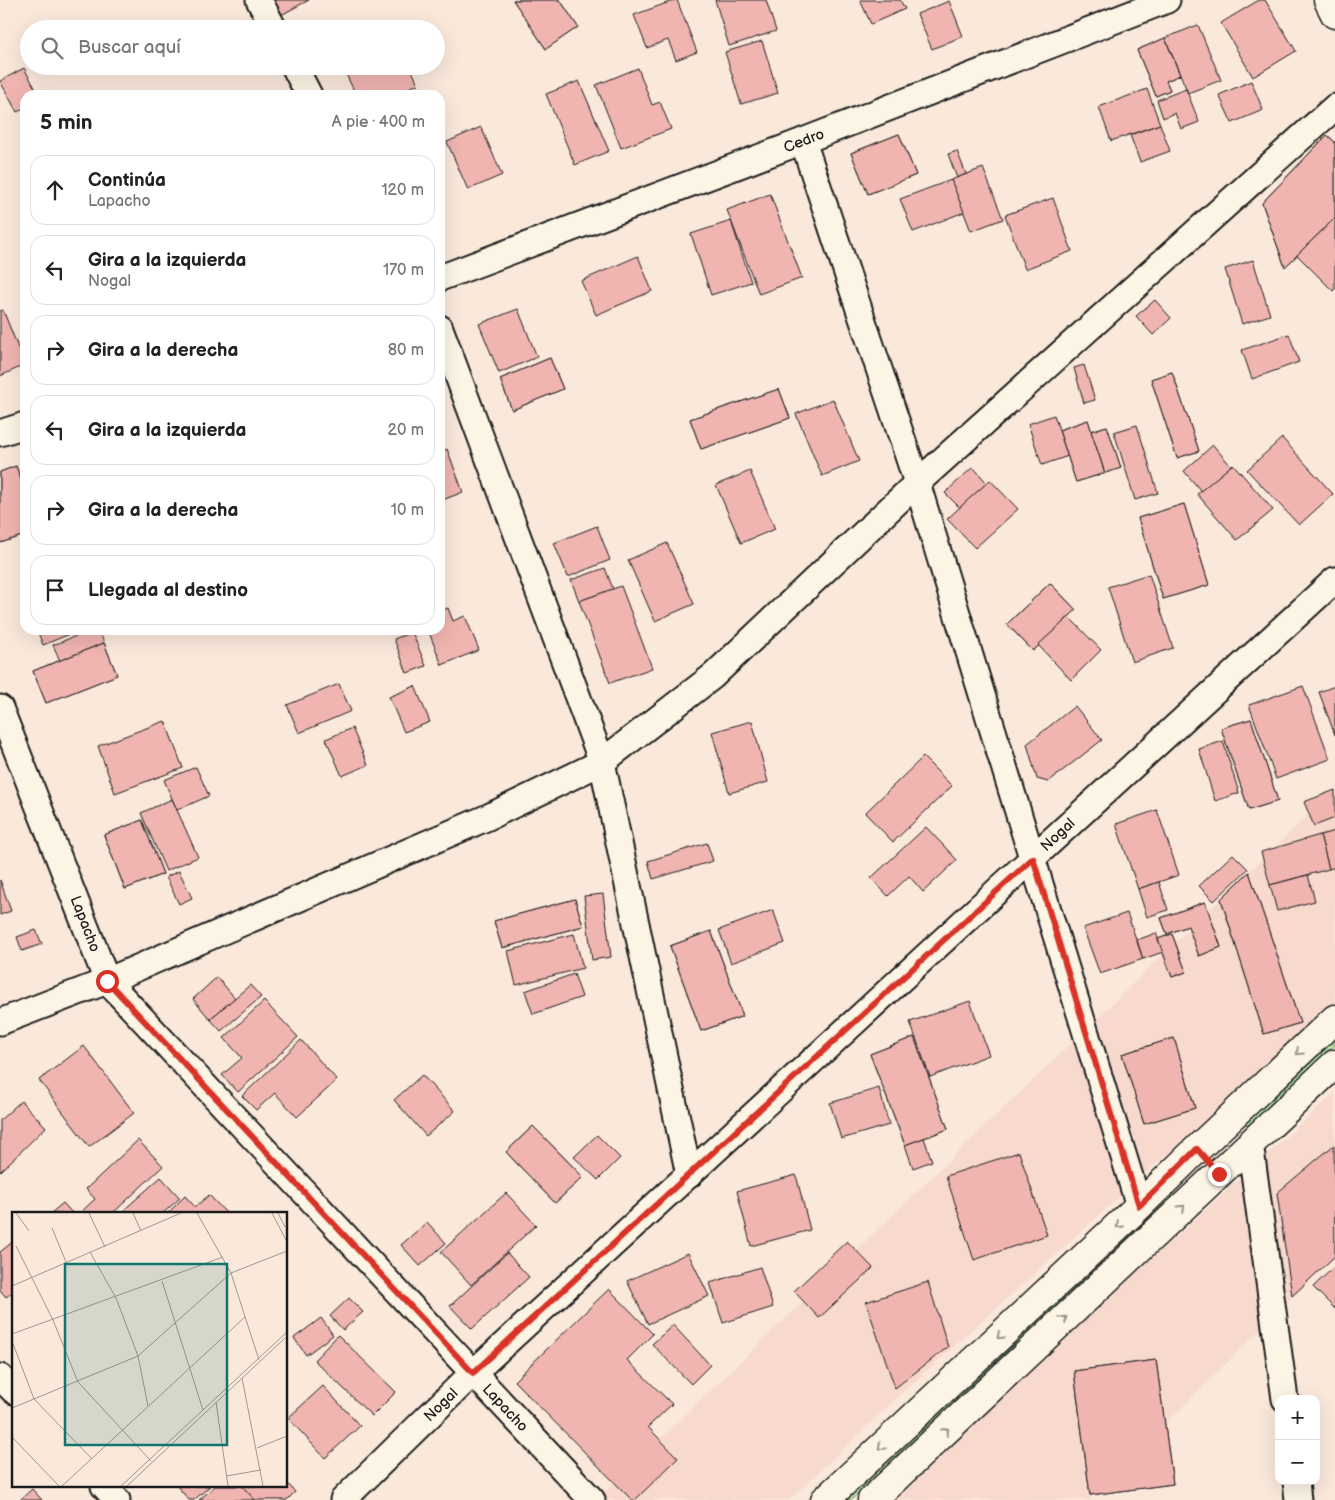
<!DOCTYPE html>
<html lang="es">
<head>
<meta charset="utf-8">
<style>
	:root { --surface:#fff; --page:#f6f6f6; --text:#222; --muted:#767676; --line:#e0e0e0 }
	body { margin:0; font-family:"Balsamiq Sans",sans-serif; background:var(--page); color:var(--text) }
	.controls { position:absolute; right:15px; bottom:15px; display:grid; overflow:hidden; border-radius:10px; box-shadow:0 5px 20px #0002 }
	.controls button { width:45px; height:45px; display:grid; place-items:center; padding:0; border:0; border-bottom:1px solid var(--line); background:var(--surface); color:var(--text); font:25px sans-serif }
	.stop { position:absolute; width:15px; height:15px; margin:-11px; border:4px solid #d93025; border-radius:50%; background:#fff }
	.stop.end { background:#d93025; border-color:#fff; box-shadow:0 1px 5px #0008 }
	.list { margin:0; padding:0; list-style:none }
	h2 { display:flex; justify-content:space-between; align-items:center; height:65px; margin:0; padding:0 20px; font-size:21px }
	h2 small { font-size:16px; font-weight:400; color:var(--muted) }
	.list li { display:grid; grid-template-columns:32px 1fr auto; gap:15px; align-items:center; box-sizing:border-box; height:70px; margin:0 10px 10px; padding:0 10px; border:1px solid var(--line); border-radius:15px }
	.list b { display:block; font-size:19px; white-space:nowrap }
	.list p { margin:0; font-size:16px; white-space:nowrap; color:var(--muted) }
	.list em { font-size:16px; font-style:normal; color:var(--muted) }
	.icon { flex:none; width:28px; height:28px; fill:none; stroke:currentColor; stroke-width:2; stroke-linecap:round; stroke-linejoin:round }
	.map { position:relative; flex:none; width:1335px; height:1500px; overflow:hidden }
	.search { position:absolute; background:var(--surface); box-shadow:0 5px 20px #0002; left:20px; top:20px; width:425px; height:55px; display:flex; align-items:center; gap:12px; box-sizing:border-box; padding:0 18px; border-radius:28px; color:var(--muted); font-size:19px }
	.panel { position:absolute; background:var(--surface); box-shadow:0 5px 20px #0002; left:20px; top:90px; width:425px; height:545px; border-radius:15px }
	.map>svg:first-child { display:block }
</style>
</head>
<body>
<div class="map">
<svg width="1335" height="1500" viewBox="0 0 1335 1500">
	<rect width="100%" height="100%" fill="#fae8db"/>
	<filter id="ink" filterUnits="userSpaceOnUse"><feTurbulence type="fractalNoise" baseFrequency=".02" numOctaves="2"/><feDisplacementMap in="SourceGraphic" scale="10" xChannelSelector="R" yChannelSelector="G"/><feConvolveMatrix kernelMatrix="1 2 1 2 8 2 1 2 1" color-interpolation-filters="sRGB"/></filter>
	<g filter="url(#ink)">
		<g fill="#f7d9ce">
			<polygon points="1335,789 1335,1002 901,1394 789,1500 597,1500"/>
			<polygon points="1335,1093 1335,1255 1089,1500 891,1500 1064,1338"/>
		</g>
		<g fill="#bdeead" stroke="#6c8564">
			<polygon points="1335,1038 1335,1045 1250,1126 1247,1126 1246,1122"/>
			<polygon points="1170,1195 1173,1195 1174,1199 851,1500 843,1500"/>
		</g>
		<g fill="#f0b5b1" stroke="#1c1c1c">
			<polygon points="273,0 309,0 281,15"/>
			<polygon points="513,0 560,0 578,27 546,49"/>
			<polygon points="513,0 560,0 578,27 546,49"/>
			<polygon points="675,0 677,0 697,52 676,60 668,40 647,48 634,15"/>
			<polygon points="715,0 766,0 776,31 729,46"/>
			<polygon points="860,0 900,0 905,9 871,24"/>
			<polygon points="1259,0 1265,0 1296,51 1253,77 1221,23"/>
			<polygon points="949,1 963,36 932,49 917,14"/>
			<polygon points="1198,25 1221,80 1188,93 1165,38"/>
			<polygon points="1165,38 1180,75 1166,81 1170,90 1156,96 1137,50"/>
			<polygon points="1165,38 1180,75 1166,81 1170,90 1156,96 1137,50"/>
			<polygon points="762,41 778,93 741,104 725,52"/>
			<polygon points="353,66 410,66 418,84 393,95 356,95 344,70"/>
			<polygon points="24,68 39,95 25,95 25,108 17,112 0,81"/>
			<polygon points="638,68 652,105 660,102 671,129 621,148 596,85"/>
			<polygon points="579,81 609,151 575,165 546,94"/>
			<polygon points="1251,81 1263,110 1232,123 1219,95"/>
			<polygon points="1147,89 1160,124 1111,141 1099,107"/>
			<polygon points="1186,89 1199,122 1181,129 1175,113 1163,118 1157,100"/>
			<polygon points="1160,124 1170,151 1140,162 1130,135"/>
			<polygon points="481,127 502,175 468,190 447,142"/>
			<polygon points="899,134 916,175 868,194 851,153"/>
			<polygon points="899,134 916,175 868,194 851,153"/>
			<polygon points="1327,135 1335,142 1335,218 1285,267 1262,203"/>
			<polygon points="1327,135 1335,142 1335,218 1285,267 1262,203"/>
			<polygon points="957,151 966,174 957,178 948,154"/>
			<polygon points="983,168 1003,219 971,231 951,180"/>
			<polygon points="951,180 964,212 913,232 900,199"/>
			<polygon points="770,194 802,278 759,294 727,210"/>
			<polygon points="1053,198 1072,251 1025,269 1005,215"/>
			<polygon points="1335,218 1335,289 1333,291 1297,255"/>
			<polygon points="731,221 751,282 711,295 691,234"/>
			<polygon points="638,256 652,291 596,315 581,281"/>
			<polygon points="1253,260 1270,315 1242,324 1225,269"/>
			<polygon points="1155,300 1171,318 1153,335 1136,316"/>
			<polygon points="518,309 537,357 499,373 479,324"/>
			<polygon points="3,310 25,365 0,376 0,311"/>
			<polygon points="1289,334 1299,362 1252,379 1242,350"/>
			<polygon points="550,358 563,389 512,410 500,379"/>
			<polygon points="550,358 563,389 512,410 500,379"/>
			<polygon points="1084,365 1095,400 1084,403 1074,368"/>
			<polygon points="1172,372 1199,451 1177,458 1151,379"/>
			<polygon points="1172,372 1199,451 1177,458 1151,379"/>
			<polygon points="779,389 790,418 701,449 690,419"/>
			<polygon points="779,389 790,418 701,449 690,419"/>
			<polygon points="833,399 859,461 822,476 796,414"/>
			<polygon points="1054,415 1068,456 1042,465 1028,424"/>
			<polygon points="1088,420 1105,473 1076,482 1059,430"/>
			<polygon points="1088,420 1105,473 1076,482 1059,430"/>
			<polygon points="1137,425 1158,493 1135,500 1114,432"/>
			<polygon points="1107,426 1121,468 1105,473 1091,431"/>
			<polygon points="1107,426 1121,468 1105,473 1091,431"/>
			<polygon points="1282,438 1333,494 1299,525 1247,470"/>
			<polygon points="1213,445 1231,466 1201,491 1184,471"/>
			<polygon points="447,449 463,492 440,501 440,452"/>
			<polygon points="1233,464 1273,510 1237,540 1197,494"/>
			<polygon points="16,466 25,491 25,535 0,543 0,472"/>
			<polygon points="16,466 25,491 25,535 0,543 0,472"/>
			<polygon points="973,467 987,483 960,508 945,493"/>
			<polygon points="750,471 775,529 741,543 716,485"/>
			<polygon points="990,480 1018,509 975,548 947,519"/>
			<polygon points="1184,504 1209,585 1163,599 1138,518"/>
			<polygon points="1184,504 1209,585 1163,599 1138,518"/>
			<polygon points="597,526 610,560 568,577 554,543"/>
			<polygon points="667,543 694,604 655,621 628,560"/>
			<polygon points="605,568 613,589 579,601 571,580"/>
			<polygon points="1149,574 1173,648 1132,662 1108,587"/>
			<polygon points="1050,583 1076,610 1033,651 1007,624"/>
			<polygon points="1050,583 1076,610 1033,651 1007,624"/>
			<polygon points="621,586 652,668 610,683 579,601"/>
			<polygon points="448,608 453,621 465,616 479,650 442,665 428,630 440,630 440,611"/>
			<polygon points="1069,617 1101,650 1071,680 1038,645"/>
			<polygon points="37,630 71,630 72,633 43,645"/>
			<polygon points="91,630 99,630 104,643 60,661 53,645"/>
			<polygon points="412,632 426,666 407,673 394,639"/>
			<polygon points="104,643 117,675 46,703 33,671"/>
			<polygon points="104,643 117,675 46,703 33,671"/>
			<polygon points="339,684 351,711 299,733 287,705"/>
			<polygon points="415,686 430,722 404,732 389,697"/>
			<polygon points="1303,686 1330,759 1276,779 1249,705"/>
			<polygon points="1335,686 1335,735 1319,692"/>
			<polygon points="1075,706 1102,740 1048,782 1037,779 1027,744"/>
			<polygon points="1251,719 1278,801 1249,810 1221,728"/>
			<polygon points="1251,719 1278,801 1249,810 1221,728"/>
			<polygon points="165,721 183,768 115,793 98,746"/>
			<polygon points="752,721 768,782 729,793 712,732"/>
			<polygon points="352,728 368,765 342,776 326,739"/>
			<polygon points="1223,741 1239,793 1215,801 1199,749"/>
			<polygon points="923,757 952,786 893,842 865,813"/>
			<polygon points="196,767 209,796 177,810 164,780"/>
			<polygon points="1335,790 1335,818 1314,826 1304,802"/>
			<polygon points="172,799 198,857 166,871 141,813"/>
			<polygon points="1157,810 1179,875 1138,889 1116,824"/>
			<polygon points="142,820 163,874 125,889 104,835"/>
			<polygon points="142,820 163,874 125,889 104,835"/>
			<polygon points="926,827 957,860 923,892 909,876 888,896 871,878"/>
			<polygon points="1335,831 1335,867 1329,869 1320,835"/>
			<polygon points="1320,835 1329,869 1270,885 1261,852"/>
			<polygon points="707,843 713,861 653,879 648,861"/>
			<polygon points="1233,854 1248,869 1214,901 1199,886"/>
			<polygon points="179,871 192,898 179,904 166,877"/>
			<polygon points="1249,872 1300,1023 1264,1034 1221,899"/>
			<polygon points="1249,872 1300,1023 1264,1034 1221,899"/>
			<polygon points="1308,875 1315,901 1277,911 1270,885"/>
			<polygon points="0,880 11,911 0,915"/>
			<polygon points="1159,882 1168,910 1147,917 1138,889"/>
			<polygon points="603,894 611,957 592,960 584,896"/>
			<polygon points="575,899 583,926 502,948 494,921"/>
			<polygon points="575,899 583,926 502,948 494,921"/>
			<polygon points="1205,902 1221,947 1199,956 1188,926 1167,934 1161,918"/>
			<polygon points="1205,902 1221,947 1199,956 1188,926 1167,934 1161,918"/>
			<polygon points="773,910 785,943 731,963 719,930"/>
			<polygon points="1127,913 1143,959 1100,974 1083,928"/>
			<polygon points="36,930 42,944 22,951 17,937"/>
			<polygon points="711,931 743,1016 701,1031 670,946"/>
			<polygon points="711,931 743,1016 701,1031 670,946"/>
			<polygon points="1156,933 1163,952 1143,959 1137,940"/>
			<polygon points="574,934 583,968 516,985 508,951"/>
			<polygon points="1172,934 1186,972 1172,977 1158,939"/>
			<polygon points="1172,934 1186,972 1172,977 1158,939"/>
			<polygon points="574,974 582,997 533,1014 525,991"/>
			<polygon points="217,977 235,998 210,1019 193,999"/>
			<polygon points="250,985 261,997 221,1031 210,1019"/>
			<polygon points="264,1001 298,1037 238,1092 222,1075 242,1058 224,1038"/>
			<polygon points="970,1001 989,1055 930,1077 910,1022"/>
			<polygon points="914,1037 948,1129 905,1145 870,1054"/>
			<polygon points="914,1037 948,1129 905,1145 870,1054"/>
			<polygon points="1174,1038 1195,1108 1144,1124 1122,1054"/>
			<polygon points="1174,1038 1195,1108 1144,1124 1122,1054"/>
			<polygon points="301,1040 337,1080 297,1117 275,1093 256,1110 242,1096"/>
			<polygon points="84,1046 134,1113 89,1147 39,1080"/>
			<polygon points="422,1075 455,1111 426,1136 394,1100"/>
			<polygon points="879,1088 889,1125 841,1139 830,1103"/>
			<polygon points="21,1101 46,1127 0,1172 0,1120"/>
			<polygon points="533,1126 583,1177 555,1203 506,1152"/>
			<polygon points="533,1126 583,1177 555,1203 506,1152"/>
			<polygon points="597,1135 620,1158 598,1180 574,1157"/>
			<polygon points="924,1138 932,1161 913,1168 905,1145"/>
			<polygon points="138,1140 163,1166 112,1214 81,1214 80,1213 95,1199 86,1189"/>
			<polygon points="1334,1145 1335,1256 1292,1296 1277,1193"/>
			<polygon points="1019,1152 1047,1235 974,1260 946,1176"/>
			<polygon points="796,1175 810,1230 751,1246 737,1191"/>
			<polygon points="161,1177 180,1198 162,1214 129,1214 125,1209"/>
			<polygon points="506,1193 536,1225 471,1285 441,1252"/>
			<polygon points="209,1195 227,1214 167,1214 185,1196 195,1207"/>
			<polygon points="63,1203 73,1214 50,1214"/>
			<polygon points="427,1222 446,1243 420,1266 401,1245"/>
			<polygon points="14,1241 14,1291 6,1297 0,1290 0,1252"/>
			<polygon points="847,1241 873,1268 819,1318 794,1291"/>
			<polygon points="507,1253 529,1277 472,1329 450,1306"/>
			<polygon points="688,1253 709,1296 648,1324 627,1281"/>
			<polygon points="1335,1266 1335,1309 1313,1287"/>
			<polygon points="760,1267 773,1307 723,1323 710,1283"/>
			<polygon points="928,1282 948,1347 895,1388 866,1302"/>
			<polygon points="609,1289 653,1334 627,1360 672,1404 648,1427 678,1458 635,1500 632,1500 514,1381"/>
			<polygon points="349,1298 363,1312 343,1330 330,1316"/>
			<polygon points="321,1318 333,1335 306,1355 294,1338"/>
			<polygon points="673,1325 710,1365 691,1384 652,1344"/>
			<polygon points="338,1335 396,1392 372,1416 314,1360"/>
			<polygon points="1156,1360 1173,1484 1090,1495 1074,1371"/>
			<polygon points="1156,1360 1173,1484 1090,1495 1074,1371"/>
			<polygon points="323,1386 360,1426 325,1458 288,1418"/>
			<polygon points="286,1482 295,1492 287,1500 255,1500 242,1486 286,1486"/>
			<polygon points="177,1486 210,1486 194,1500 189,1500"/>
			<polygon points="215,1486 242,1486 255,1500 199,1500"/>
			<polygon points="32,1489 42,1500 20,1500"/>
		</g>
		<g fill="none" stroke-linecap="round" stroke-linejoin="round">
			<defs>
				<g id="minor">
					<polyline points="259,0 274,29"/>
					<polyline points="294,66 309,95"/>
					<polyline points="803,141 917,483 1139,1206"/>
					<polyline points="440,278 803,141 1167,0"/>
					<polyline points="440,328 602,762 689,1175"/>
					<polyline points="0,433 25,425"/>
					<polyline points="0,708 107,981 592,1500"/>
					<polyline points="0,1022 107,981 486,818 602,762 713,676 917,483 1335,107"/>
					<polyline points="1250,1143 1285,1399"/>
					<polyline points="0,1377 14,1391"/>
					<polyline points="1296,1481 1298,1500"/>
					<polyline points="104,1486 117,1500"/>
					<polyline points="343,1500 473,1373 1335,580"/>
				</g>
				<polyline id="tertiary" points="1328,0 1335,14"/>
				<g id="secondary">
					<polyline points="825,1500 1139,1206 1197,1149 1335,1019"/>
					<polyline points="872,1500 1335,1064"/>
				</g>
			</defs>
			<use href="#minor" stroke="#1c1c1c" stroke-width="29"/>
			<use href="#tertiary" stroke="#1c1c1c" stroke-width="31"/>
			<use href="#secondary" stroke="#1c1c1c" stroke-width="31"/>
			<use href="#minor" stroke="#fcf5e5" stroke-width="25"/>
			<use href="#tertiary" stroke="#fcf5e5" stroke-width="28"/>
			<use href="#secondary" stroke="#fcf5e5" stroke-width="28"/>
		</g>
		<defs><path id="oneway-chevron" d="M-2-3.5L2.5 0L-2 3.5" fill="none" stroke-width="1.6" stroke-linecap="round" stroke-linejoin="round" transform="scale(1.25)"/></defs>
		<g stroke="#97938b">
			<use href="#oneway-chevron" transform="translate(1299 1052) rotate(137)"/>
			<use href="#oneway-chevron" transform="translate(1182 1208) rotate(-43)"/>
			<use href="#oneway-chevron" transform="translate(1119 1225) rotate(137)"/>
			<use href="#oneway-chevron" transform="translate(1064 1319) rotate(-43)"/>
			<use href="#oneway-chevron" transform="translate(1000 1336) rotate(137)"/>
			<use href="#oneway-chevron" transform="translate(946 1431) rotate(-43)"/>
			<use href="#oneway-chevron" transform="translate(881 1447) rotate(137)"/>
		</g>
	</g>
	<g fill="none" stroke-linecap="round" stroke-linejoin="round" filter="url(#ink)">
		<polyline stroke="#d93025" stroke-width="6" points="107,981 473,1373 1033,858 1139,1206 1197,1149 1219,1174"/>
	</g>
	<g text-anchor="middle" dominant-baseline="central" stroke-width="5" stroke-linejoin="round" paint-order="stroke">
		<g font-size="15" fill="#1c1c1c" stroke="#fcf5e5">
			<text transform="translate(804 141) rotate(-21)">Cedro</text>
			<text transform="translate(1058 835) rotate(-43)">Nogal</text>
			<text transform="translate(85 924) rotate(69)">Lapacho</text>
			<text transform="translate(441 1405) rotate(-44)">Nogal</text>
			<text transform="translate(505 1408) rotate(47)">Lapacho</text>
		</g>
	</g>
	<g transform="translate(12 1212)">
		<rect width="275" height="275" fill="#fae8db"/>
		<path fill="none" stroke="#a1968f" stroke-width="1" d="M4,1L17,19M77,1L93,35M121,1L129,19M185,1L219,61L247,148M260,1L275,30M266,1L273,15M40,16L54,50M4,34L41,108L66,170L139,249M78,40L104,86L126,144L136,194M150,69L191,198M0,74L169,1M0,122L211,45M0,129L22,187L80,247M230,166L251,274M204,190L216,274M0,196L126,144L219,61L275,39M0,225L47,274M245,236L275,224M214,264L249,258M50,274L233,105M109,274L275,120M115,274L273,126"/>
		<path fill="#0f766e" fill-opacity="0.15" stroke="#0f766e" stroke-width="2.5" d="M53,52H215V233H53Z"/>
		<rect width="275" height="275" fill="none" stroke="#1c1c1c" stroke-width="2.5"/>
	</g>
</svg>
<div class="controls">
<button>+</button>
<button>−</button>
</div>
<div class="stop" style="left:107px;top:981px"></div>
<div class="stop end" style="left:1219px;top:1174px"></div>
<div class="search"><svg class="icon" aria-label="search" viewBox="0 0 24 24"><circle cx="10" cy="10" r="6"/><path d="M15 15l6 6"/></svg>Buscar aquí</div>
<section class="panel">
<h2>5 min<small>A pie · 400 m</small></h2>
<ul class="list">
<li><svg class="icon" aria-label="ahead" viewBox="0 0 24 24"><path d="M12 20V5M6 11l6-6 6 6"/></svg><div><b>Continúa</b><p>Lapacho</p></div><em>120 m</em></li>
<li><svg class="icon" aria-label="left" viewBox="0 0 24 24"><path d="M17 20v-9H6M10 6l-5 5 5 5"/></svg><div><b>Gira a la izquierda</b><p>Nogal</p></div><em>170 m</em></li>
<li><svg class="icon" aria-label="right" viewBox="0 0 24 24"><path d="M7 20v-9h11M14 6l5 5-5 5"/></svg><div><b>Gira a la derecha</b></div><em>80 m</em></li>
<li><svg class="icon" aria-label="left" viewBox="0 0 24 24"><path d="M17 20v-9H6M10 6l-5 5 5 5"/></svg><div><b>Gira a la izquierda</b></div><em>20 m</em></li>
<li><svg class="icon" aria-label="right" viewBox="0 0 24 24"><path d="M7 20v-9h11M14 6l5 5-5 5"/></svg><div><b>Gira a la derecha</b></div><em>10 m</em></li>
<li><svg class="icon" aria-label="arrive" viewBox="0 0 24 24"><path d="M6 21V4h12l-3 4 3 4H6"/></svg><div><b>Llegada al destino</b></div></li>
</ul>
</section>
</div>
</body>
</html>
